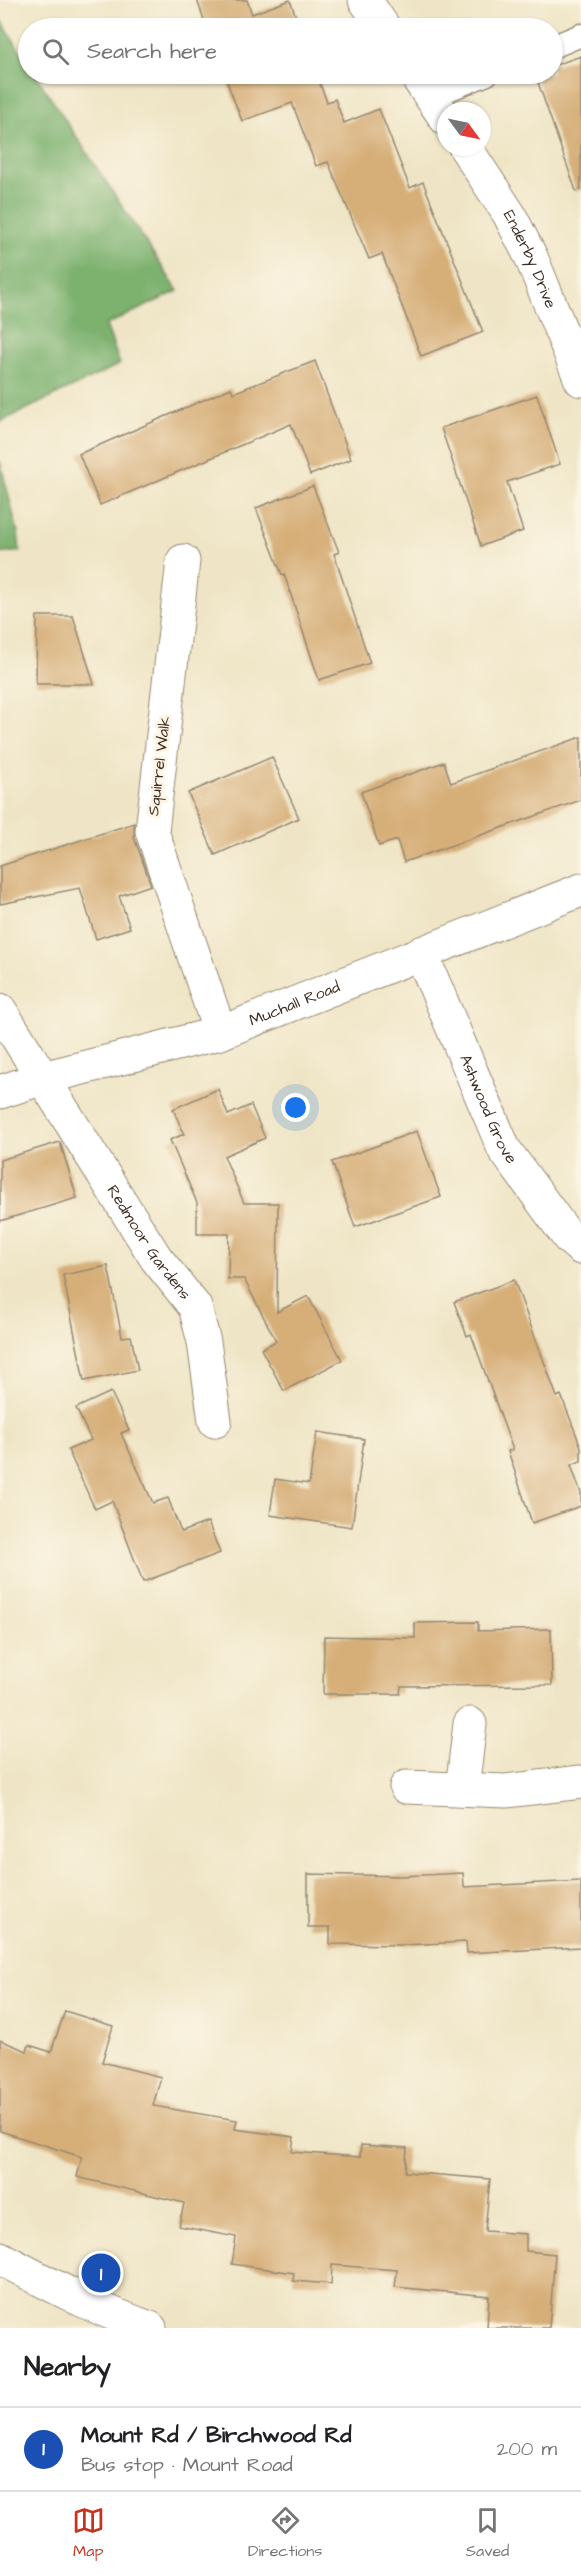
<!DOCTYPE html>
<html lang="en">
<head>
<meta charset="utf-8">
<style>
	:root { --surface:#fff; --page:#f2f2f2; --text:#202124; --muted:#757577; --line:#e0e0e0; --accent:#c8321e }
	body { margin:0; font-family:"Architects Daughter",sans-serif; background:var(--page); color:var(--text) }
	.compass { position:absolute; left:437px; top:102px; width:54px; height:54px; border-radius:50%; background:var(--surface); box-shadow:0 2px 4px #0004; rotate:123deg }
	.you { position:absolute; left:296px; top:1108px; width:21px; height:21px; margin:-15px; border:4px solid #fff; border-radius:50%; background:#1a73e8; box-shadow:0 0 0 9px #1a73e833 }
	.badge { display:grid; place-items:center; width:39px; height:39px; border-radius:50%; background:var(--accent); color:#fff; font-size:20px; font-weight:700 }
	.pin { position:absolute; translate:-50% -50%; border:3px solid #fff; box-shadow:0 2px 6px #0006 }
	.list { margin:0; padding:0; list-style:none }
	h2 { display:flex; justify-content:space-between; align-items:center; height:78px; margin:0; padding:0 24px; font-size:26px }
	h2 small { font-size:20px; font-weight:400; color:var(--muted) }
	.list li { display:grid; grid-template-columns:39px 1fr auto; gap:18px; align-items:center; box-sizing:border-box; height:84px; padding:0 24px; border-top:2px solid var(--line) }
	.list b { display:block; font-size:22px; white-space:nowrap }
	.list p { margin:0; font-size:20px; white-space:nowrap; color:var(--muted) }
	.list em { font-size:20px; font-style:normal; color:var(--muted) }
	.icon { flex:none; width:33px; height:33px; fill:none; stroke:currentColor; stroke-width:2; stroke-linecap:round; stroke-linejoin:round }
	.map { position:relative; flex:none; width:581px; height:2328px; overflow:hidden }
	.search { position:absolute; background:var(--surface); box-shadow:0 2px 4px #0004; left:18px; right:18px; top:18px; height:66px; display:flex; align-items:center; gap:15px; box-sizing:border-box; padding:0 21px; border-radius:33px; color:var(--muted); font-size:22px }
	.sheet { height:162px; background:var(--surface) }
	nav { display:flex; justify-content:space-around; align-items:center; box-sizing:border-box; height:84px; border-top:2px solid var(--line); background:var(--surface); font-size:16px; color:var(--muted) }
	nav a { display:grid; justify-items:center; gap:3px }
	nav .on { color:var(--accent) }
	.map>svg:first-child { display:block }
</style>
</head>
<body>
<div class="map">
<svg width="581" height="2328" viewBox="0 0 581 2328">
	<rect width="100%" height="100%" fill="#fcf5e5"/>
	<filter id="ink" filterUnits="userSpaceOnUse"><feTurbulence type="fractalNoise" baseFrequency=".0167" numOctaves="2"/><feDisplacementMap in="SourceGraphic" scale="12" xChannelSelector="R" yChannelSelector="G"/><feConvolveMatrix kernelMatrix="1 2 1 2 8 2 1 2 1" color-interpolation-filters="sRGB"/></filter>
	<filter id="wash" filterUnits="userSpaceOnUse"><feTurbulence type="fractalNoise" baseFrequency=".008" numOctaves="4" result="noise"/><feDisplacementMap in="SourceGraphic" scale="24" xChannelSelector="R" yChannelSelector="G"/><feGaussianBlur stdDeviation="1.35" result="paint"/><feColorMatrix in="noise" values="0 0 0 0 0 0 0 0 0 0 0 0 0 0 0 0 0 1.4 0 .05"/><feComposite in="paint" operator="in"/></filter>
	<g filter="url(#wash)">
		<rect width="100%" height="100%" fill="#efe5c6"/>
		<g fill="#7bb16e" stroke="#5b6e46" stroke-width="1.5">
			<polygon points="0,19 28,63 28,74 35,74 178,291 106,325 120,364 0,422"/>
			<polygon points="0,461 18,533 20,551 0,554"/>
		</g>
		<g id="blocks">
			<g fill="#d6ae78">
				<polygon points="197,0 247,0 252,14 290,0 300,28 207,28"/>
				<polygon points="581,56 581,190 576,191 535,74 552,74 552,66"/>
				<polygon points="224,74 316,74 327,102 335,99 344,123 379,109 410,188 423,182 483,332 421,356 382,254 369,259 328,162 316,166 292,103 242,121"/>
				<polygon points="315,361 351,459 310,475 291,424 100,505 79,454 231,388 233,393"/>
				<polygon points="537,395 560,464 507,482 523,531 481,546 441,428"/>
				<polygon points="313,486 339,552 334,554 370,663 319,680 284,574 282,575 256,508"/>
				<polygon points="37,616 73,616 94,684 36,684"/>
				<polygon points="581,737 581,800 404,862 397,840 379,846 361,792 444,762 451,783"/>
				<polygon points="272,757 299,818 215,855 188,793"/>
				<polygon points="134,823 134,837 151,885 119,896 130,928 96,939 80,888 0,904 0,866"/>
				<polygon points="218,1089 228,1115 251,1105 265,1138 224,1156 244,1203 278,1203 277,1312 308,1296 342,1360 284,1391 261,1349 276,1341 244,1279 228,1279 229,1234 197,1234 197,1203 170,1140 184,1134 173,1109"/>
				<polygon points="417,1131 441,1197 355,1227 332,1162"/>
				<polygon points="60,1142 77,1198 0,1221 0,1160"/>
				<polygon points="108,1266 122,1337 131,1336 138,1370 84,1381 63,1275"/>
				<polygon points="514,1280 557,1397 561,1395 581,1447 581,1461 571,1465 581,1493 581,1506 532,1523 508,1451 513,1450 471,1334 467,1336 454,1302"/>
				<polygon points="111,1392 129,1430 121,1433 153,1503 168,1498 181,1532 208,1522 220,1553 143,1582 112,1501 95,1509 68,1450 91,1440 76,1408"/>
				<polygon points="317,1432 364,1439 352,1527 270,1515 275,1479 309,1484"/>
				<polygon points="478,1622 478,1631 551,1629 552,1685 401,1686 400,1694 323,1694 324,1636 415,1638 415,1623"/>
				<polygon points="463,1873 464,1887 581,1881 581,1947 467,1953 466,1942 403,1945 330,1944 330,1927 308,1927 308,1874 402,1876"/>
				<polygon points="65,2011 113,2026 102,2062 161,2077 153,2106 237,2120 235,2129 294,2137 292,2152 360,2157 361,2145 407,2148 405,2172 490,2179 485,2231 526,2234 526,2251 555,2254 549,2328 487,2328 489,2296 395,2287 397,2270 332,2265 331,2284 293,2281 294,2273 232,2264 236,2237 179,2226 184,2203 77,2177 82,2157 0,2131 0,2040 27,2051 29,2045 51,2052"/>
			</g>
		</g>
	</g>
	<g filter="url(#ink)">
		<use href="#blocks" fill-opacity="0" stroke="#958872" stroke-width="1.5"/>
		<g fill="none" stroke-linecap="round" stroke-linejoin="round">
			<defs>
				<g id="lane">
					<polyline points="552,47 581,35"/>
					<polyline points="431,97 487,74"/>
				</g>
				<g id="street">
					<polyline points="365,0 384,28"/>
					<polyline points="415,74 446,119"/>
					<path id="s1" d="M465,147L509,214L531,257L581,380"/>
					<polyline points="183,561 152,831 220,1033"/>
					<path id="s2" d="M421,953L504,1149L569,1238L581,1248"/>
					<path id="s3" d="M0,1010L156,1258L195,1307L204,1342L215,1421"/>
					<path id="s4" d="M0,1092L43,1078L220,1033L581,890"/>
					<polyline points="406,1787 506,1791 581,1782"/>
					<polyline points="462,1789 470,1724"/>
					<path d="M0,2258C48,2284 98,2310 150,2328"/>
				</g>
			</defs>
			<use href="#lane" stroke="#958872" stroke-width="25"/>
			<use href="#street" stroke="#958872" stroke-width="35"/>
			<use href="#lane" stroke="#fff" stroke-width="22"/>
			<use href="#street" stroke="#fff" stroke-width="33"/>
		</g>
	</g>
	<g text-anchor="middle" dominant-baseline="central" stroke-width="6" stroke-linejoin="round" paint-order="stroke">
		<g font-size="16" fill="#3b2a1e" stroke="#fcf5e5">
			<text stroke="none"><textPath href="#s1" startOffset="130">Enderby Drive</textPath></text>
			<text transform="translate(159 766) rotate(-83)">Squirrel Walk</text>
			<text stroke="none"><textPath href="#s4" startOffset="308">Muchall Road</textPath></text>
			<text stroke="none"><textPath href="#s2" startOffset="170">Ashwood Grove</textPath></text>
			<text stroke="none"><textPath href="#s3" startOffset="276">Redmoor Gardens</textPath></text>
		</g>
	</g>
</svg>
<svg class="compass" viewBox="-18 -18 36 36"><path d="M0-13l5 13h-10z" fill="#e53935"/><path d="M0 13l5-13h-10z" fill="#757577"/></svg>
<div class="you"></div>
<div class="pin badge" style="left:101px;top:2273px;background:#1a4fb4">1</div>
<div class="search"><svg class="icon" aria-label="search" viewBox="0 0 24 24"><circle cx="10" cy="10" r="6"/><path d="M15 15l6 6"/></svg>Search here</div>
</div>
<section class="sheet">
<h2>Nearby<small></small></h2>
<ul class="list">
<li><span class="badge" style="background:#1a4fb4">1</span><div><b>Mount Rd / Birchwood Rd</b><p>Bus stop · Mount Road</p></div><em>200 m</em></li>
</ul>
</section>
<nav>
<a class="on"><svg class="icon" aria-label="map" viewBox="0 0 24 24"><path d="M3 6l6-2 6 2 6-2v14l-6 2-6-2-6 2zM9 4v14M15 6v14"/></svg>Map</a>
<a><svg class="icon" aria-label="directions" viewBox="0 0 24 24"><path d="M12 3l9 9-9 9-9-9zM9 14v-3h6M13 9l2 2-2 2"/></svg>Directions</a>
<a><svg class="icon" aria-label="saved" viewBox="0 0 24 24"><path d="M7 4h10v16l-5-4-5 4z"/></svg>Saved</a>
</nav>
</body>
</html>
